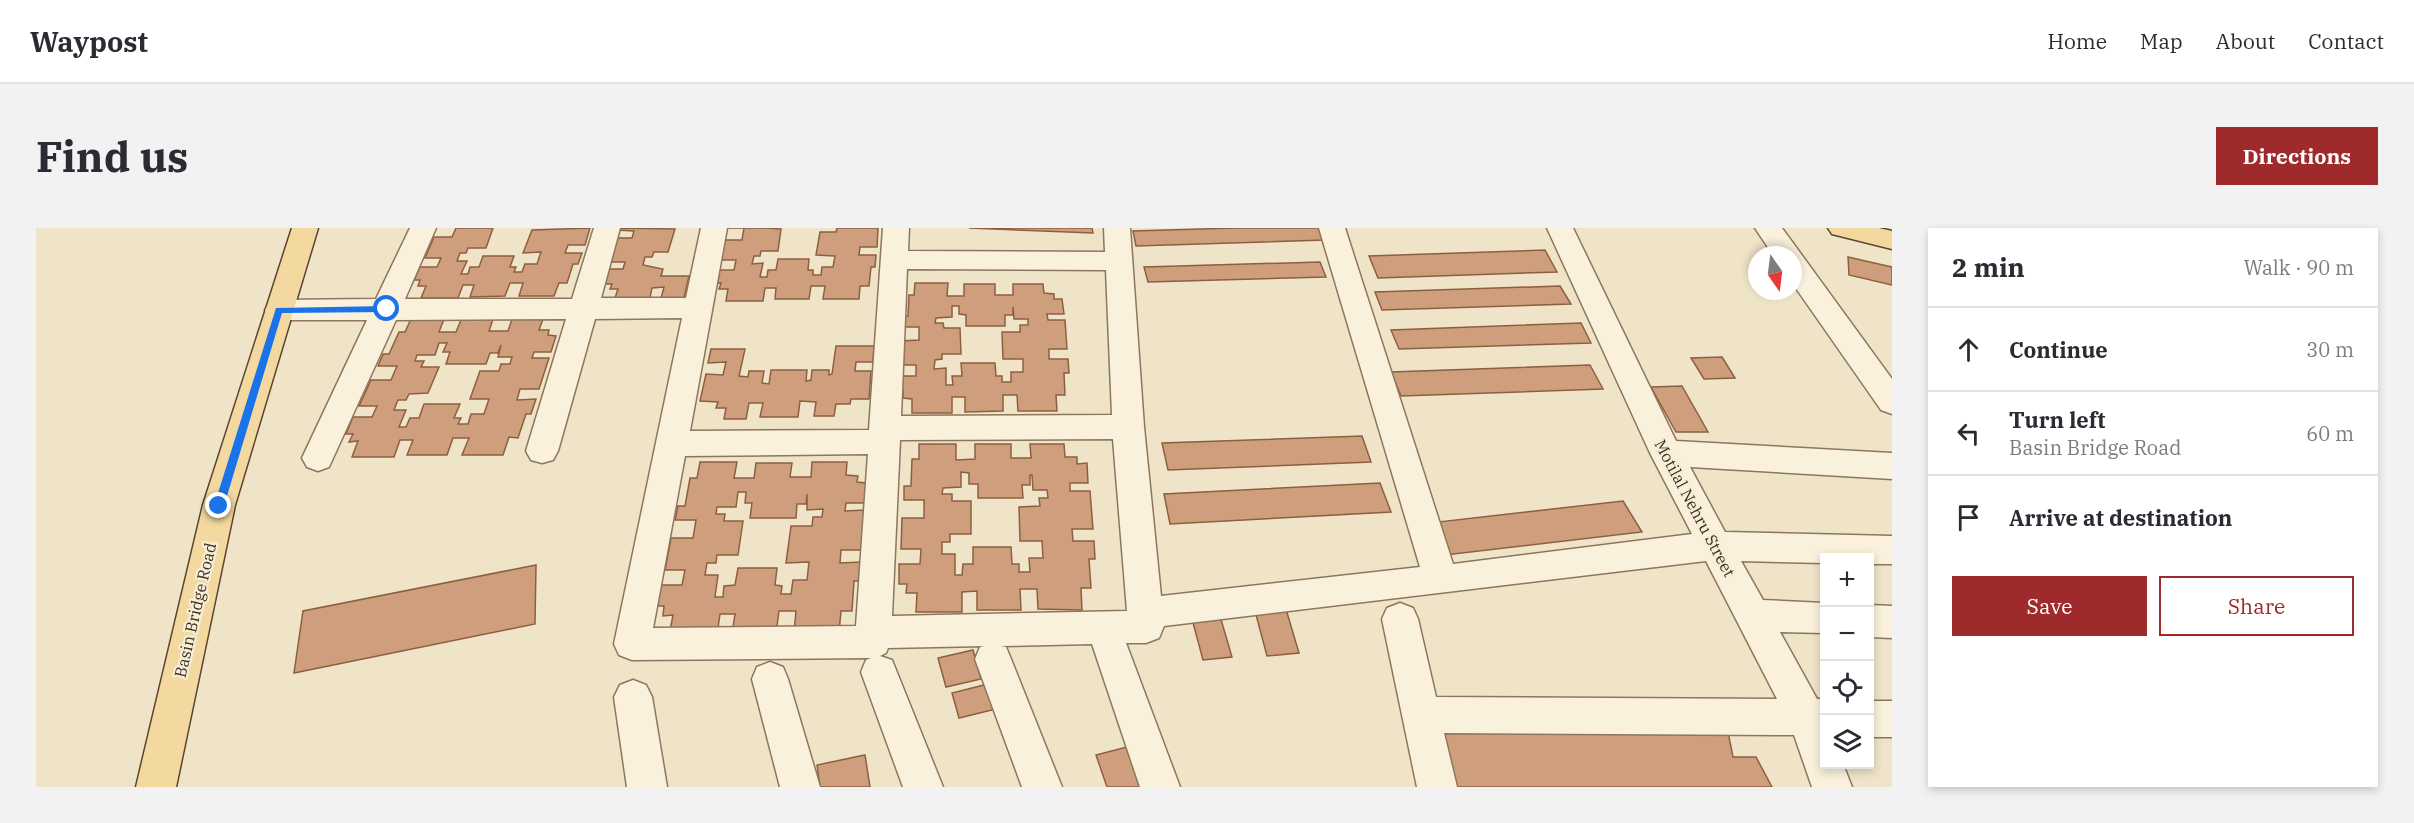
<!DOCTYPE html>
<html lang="en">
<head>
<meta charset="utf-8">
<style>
	:root { --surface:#fff; --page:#f2f2f3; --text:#2b2b33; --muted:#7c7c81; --line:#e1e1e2; --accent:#9e2a2b }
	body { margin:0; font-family:"IBM Plex Serif",serif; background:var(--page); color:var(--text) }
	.controls { position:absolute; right:18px; bottom:18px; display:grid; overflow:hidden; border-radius:0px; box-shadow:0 3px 9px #0003 }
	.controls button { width:54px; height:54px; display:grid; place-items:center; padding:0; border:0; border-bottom:2px solid var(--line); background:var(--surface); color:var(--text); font:30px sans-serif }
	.compass { position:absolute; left:1712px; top:18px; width:54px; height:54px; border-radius:50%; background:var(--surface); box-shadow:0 3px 9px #0003; rotate:166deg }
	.stop { position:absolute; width:18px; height:18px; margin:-14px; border:4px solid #1a73e8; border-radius:50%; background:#fff }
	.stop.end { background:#1a73e8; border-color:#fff; box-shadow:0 2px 6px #0008 }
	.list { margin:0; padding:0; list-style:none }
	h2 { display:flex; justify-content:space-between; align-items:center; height:78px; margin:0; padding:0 24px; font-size:26px }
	h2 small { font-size:20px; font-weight:400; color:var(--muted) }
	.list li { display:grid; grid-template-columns:39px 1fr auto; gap:18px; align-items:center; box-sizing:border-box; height:84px; padding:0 24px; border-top:2px solid var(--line) }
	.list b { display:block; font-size:22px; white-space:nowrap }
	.list p { margin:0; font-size:20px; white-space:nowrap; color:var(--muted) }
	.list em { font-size:20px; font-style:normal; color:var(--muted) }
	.actions { display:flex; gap:12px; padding:18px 24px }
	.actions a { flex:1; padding:14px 0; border:2px solid var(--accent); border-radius:0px; text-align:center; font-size:21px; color:var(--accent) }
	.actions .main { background:var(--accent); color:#fff }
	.icon { flex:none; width:33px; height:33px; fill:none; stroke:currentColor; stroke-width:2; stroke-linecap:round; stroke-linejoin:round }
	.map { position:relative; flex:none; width:1856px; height:559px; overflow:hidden; border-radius:0px }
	header { display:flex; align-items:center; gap:36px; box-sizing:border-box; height:84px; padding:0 30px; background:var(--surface); border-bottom:2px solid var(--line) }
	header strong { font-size:28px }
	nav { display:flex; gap:33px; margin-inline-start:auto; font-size:21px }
	.intro { display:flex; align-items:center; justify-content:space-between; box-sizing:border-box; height:144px; padding:0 36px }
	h1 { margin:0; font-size:42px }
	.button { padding:15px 27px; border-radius:0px; background:var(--accent); color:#fff; font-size:21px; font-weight:700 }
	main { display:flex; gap:36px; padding:0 36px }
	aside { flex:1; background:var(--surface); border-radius:0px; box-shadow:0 3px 9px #0003 }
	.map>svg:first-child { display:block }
</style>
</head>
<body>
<header>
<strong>Waypost</strong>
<nav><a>Home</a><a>Map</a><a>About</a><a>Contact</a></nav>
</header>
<div class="intro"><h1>Find us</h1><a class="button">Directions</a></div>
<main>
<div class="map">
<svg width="1856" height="559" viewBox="0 0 1856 559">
	<rect width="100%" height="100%" fill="#f0e4c8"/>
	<g fill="#cf9f7d" stroke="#8d5f41" stroke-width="1.5" fill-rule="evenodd">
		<polygon points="420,0 457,0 450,20 432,20 430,25 424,25 421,33 431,33 425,46 432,46 434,39 443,39 447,28 478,28 474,39 480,39 478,44 486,44 489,36 501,36 505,24 487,25 496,2 554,0 549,17 532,17 529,25 546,25 542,36 537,36 531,55 523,55 518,68 483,68 487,55 474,55 469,68 434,69 438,57 427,57 422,70 385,70 390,58 382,58 384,52 378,52 384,39 401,39 405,30 389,30 398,9 416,9"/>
		<polygon points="582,0 639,1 632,24 618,24 616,29 609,29 607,37 627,41 625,48 653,48 647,74 624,74 628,59 616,60 613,74 578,73 582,61 574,61 576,56 566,56 571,41 587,41 589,34 572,34 580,10 596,10 598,3 581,2"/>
		<polygon points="691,0 730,0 745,1 742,23 725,23 724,28 718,28 716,36 727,35 724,49 731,49 732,42 740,42 742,31 773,31 772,42 777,42 777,47 785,47 786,39 797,39 799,28 780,27 784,4 800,4 801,0 842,0 841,19 824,19 823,27 840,27 839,39 835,39 833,58 824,58 823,71 787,71 789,58 775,58 773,71 739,71 740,60 729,60 727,73 690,73 692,61 683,61 685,55 678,55 681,42 698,42 700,32 684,32 688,12 706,12 708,0"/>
		<polygon points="933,0 1056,0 1057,5"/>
		<polygon points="1199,0 1285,0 1289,12 1100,18 1097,3"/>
		<polygon points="1509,22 1521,44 1342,50 1333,28"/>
		<polygon points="1812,29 1856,39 1856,57 1813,47"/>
		<polygon points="1284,34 1290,49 1112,54 1108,39"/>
		<path d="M879,55H912L911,68H928V56H959V67H977V56H1007L1008,65L1018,66V71H1026L1028,86H1011L1012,92H1029L1031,121H1013V131H1032L1033,145H1028L1029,167H1020L1021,183H982L981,167H967V183L929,184V169H916V185H876V171L867,170V163H860L861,148H880V137H863V113L883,112V99H865L866,88H872L873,67H878ZM916,78H923V86L930,87V98H969V87H977V79L978,91H992V97H984V104H966L967,131H987V144H975V154H966V148H960L959,135H925L926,148H916L917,157H910V140L898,141L899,132L906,131V126H925L924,100H908L907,95H899L900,90L916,89Z"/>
		<polygon points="1524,58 1535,76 1346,82 1339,64"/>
		<path d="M375,91H408L403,104H420L425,92L457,91L453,103H472L476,91H507L503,102H513L512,107L520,108L515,124H498L496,130H513L503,161H484L481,172L500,171L495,186H490L482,210L473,209L467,227H426L433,210H417L411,227H371L377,212H364L358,229H316L322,213L313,214L317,206H310L317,189H336L341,178H323L335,152H355L361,138H342L347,126H353L363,104H369ZM403,115H411L407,124H414L410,136H450L454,125H462L465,117L462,129H476L474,136H465L463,143H444L434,171H453L448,186H435L432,196H422L425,190H418L424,176H388L383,190H374L370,199H363L370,182H358L362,172H370L373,166L392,165L403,139H385L388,133H379L381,127H399Z"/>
		<polygon points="1545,95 1555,115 1363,121 1355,102"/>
		<polygon points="800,118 838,118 837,134 820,134 819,143 835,143 833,171 815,171 814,176 800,176 798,188 778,188 780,174 764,173 762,189 724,189 727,175 713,175 710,191 688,191 690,180 680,180 682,174 664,173 670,146 687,147 690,134 672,135 675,121 709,121 703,148 712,149 713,143 728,143 726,155 733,156 735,142 771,142 770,153 775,152 776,142 793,142 793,147 796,146"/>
		<polygon points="1686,129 1699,150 1668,151 1655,130"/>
		<polygon points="1554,137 1567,161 1365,168 1355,144"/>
		<polygon points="1646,158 1672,204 1640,204 1615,159"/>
		<polygon points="1326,208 1335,234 1132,242 1126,215"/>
		<path d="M883,216H920V232L939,231V216H975V230H995L994,216H1028L1029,229H1041V236L1051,235L1052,255H1034V263H1054L1057,301H1036L1037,313H1058L1059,331H1053L1055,360H1045L1046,382L1002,381L1001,361H984L985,382H941V363L926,364V384H880L881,365H870L871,356H863V336H884L885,321H865L866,290H888V272H868V258H875L876,231H883ZM925,244L933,245V256H942V270H987L986,257H994V247H996L997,262H1011L1012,270H1003L1004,278L983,279L984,313H1006L1007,330H993L994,344H983V336H976L975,319H937V336H927L926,347H919V326H906V314H914V306H935V273H916V266H906L907,260L925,259Z"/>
		<path d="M664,234H701L698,250H718L720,235H756L754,249H775L776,234H811L810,247L822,248L821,254L830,255L829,275H810L809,283L829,282L826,322H805L804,335L825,334L824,353H818L816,383H805L803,405H758L760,383H743L740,405H696L699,386H684L681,407L633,408L637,387L627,388L628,378H620L624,357H646L649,342H629L635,310H657L660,292H639L642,278H649L654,250H661ZM702,264H710L709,275H716L714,290H760L761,276H770L771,266V282L787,281L786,289H777L776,298H755L750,335L773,334L771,352H757L755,366H745L746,358L739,357L741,340H702L699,357L688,358L687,369H679L682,347H669L671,335H680L681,327H702L707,293H688L689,286H680L681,279H700Z"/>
		<polygon points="1344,255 1355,284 1134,296 1128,266"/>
		<polygon points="1587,273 1606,304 1409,327 1393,295"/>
		<polygon points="500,337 499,396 258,445 267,383"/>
		<polygon points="1250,381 1263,425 1231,428 1219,383"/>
		<polygon points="1184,388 1196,429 1167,432 1156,391"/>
		<polygon points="937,422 945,451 910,459 902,430"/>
		<polygon points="952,456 960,481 923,490 916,465"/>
		<polygon points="1394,494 1691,499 1697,529 1720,529 1736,559 1411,559"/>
		<polygon points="1099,517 1115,559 1071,559 1060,527"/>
		<polygon points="829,527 834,559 784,559 781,537"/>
	</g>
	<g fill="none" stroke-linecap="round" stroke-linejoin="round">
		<defs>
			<g id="minor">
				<path d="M374,0H400L369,71H536L558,0H584L565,70H650L665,0H691L654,203L833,202L847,0H873L872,23L1069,24L1068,0H1094L1108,199L1125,368L1384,339L1283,0H1309L1417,336L1656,306L1614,225L1511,0H1537L1640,213L1856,225V251L1654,239L1689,304L1856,308V336H1834V329H1788V335L1705,333L1727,372L1788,375V405L1744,404L1781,471H1788V536H1807L1816,559H1776L1758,507L1408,505L1421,559H1381L1346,391L1351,380L1364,375L1377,380L1382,391L1400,469L1741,471L1670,333L1128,398L1123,410L1110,415H1090L1144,559H1104L1056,416L965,418L970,419L975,431L1026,559H986L939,431L944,419L948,418L852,420L850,425L844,428L856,432L907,559H867L825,444L830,432L835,430L596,432L583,427L578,416L646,90L559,91L522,223L517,232L506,235L495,232L490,223L530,91L360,92L293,239L282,243L271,239L266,230L331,92H243L233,89L229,82L233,75L243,72L340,71ZM871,41L1070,42L1076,187L865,188ZM1077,211L1091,383L856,388L864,212ZM832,226L820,398L617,400L649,228Z"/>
				<polygon points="1719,0 1746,0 1856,151 1856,186 1845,182 1757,56 1757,27 1737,27"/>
				<polygon points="1834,377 1856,378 1856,410 1834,409"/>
				<polygon points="734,434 747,439 752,451 784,559 744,559 716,451 721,439"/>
				<polygon points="597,452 610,457 616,469 631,559 591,559 578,469 584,457"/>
				<rect x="1834" y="473" width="22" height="36"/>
			</g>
			<g id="major">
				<polygon points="256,0 282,0 199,277 140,559 100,559 167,277"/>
				<polygon points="1792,0 1843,0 1856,3 1856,21 1796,6"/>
			</g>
		</defs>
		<use href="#minor" stroke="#8d765c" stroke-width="3"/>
		<use href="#major" stroke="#5b4430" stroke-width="3"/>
		<use href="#minor" fill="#faf1dc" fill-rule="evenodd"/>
		<use href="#major" fill="#f3d9a0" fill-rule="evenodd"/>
	</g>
	<polygon fill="#1a73e8" points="351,78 355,81 351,84 246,85 188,278 186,280 180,280 178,278 240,80"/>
	<g text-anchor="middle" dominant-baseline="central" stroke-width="4.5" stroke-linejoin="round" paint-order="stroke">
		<g font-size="16" fill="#3d2e20" stroke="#f7eed8">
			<text transform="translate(1659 280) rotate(62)">Motilal Nehru Street</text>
			<text transform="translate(159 382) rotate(-77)">Basin Bridge Road</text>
		</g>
	</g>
</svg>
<div class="controls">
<button>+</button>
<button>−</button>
<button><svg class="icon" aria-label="locate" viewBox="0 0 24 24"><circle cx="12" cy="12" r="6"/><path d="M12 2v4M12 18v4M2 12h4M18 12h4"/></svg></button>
<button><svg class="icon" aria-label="layers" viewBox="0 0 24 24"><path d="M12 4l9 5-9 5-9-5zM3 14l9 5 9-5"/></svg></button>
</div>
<svg class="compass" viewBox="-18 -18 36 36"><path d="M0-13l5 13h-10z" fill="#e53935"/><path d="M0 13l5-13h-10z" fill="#7c7c81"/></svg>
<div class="stop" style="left:351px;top:81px"></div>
<div class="stop end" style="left:183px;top:278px"></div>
</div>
<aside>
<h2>2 min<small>Walk · 90 m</small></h2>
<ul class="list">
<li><svg class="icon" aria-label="ahead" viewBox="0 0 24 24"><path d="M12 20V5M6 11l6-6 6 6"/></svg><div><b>Continue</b></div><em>30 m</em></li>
<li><svg class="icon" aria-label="left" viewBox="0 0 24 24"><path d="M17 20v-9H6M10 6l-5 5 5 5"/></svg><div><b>Turn left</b><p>Basin Bridge Road</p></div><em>60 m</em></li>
<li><svg class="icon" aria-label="arrive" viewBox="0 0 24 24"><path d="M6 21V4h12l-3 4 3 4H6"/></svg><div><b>Arrive at destination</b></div></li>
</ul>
<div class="actions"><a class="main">Save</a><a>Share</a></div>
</aside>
</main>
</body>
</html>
